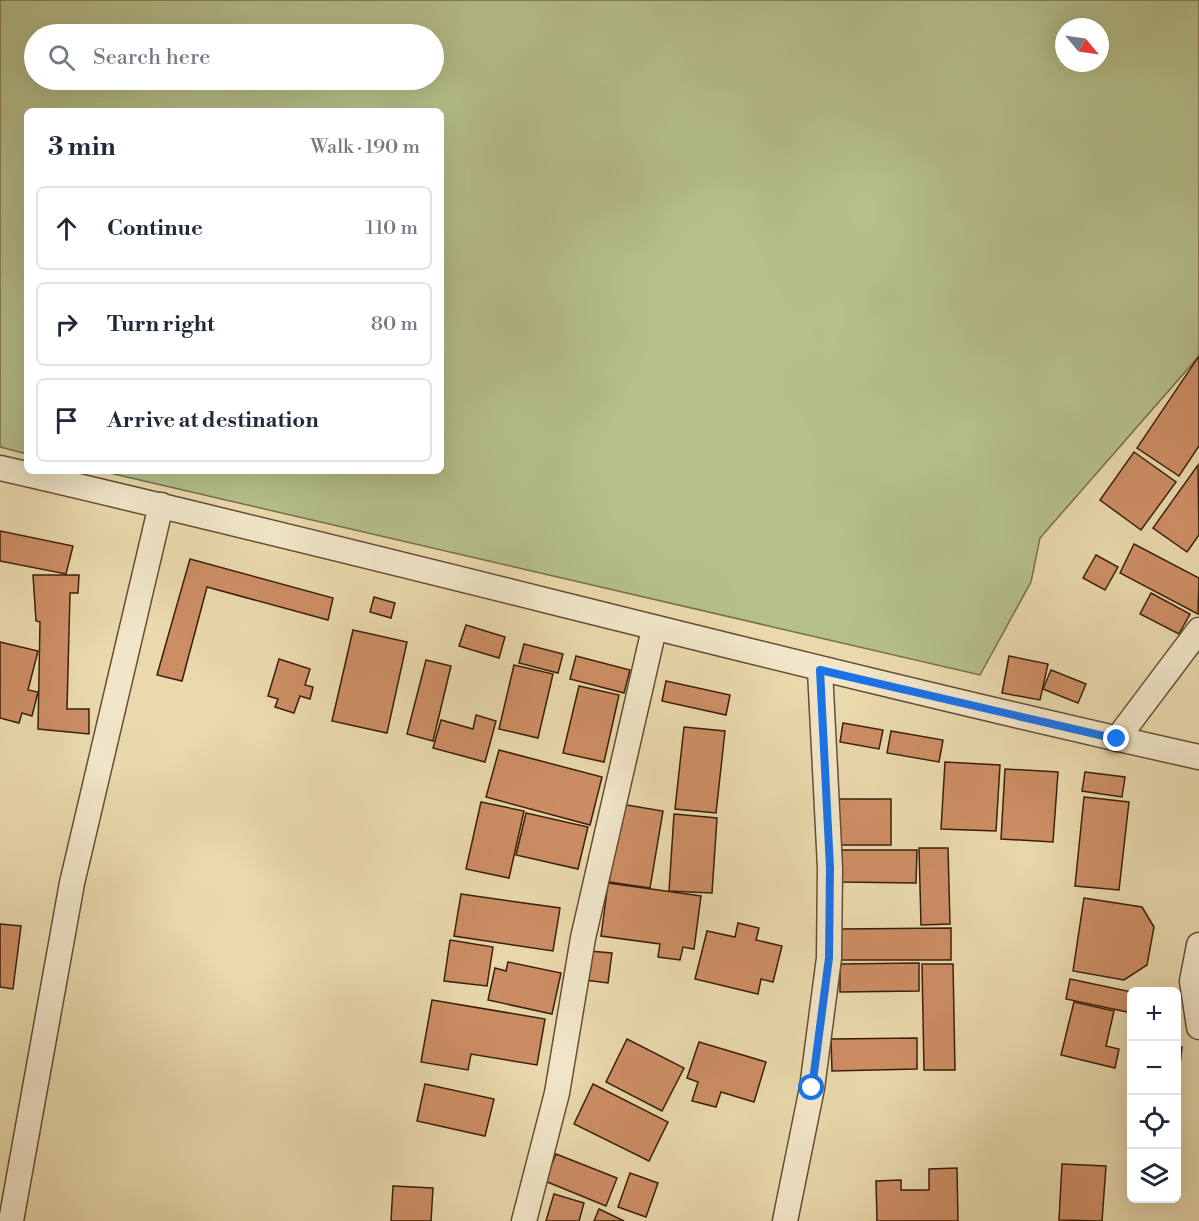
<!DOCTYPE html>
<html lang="en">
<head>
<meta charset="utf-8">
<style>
	:root { --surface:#fff; --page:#f6f6f7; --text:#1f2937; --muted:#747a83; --line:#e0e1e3 }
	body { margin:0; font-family:"Libre Bodoni",serif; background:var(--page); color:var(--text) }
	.controls { position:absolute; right:18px; bottom:18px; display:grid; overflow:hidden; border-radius:9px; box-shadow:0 6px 24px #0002 }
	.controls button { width:54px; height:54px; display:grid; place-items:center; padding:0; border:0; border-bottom:2px solid var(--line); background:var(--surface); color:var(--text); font:30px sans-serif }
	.compass { position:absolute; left:1055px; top:18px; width:54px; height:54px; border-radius:50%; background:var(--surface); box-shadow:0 6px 24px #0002; rotate:119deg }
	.stop { position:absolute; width:18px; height:18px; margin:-14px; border:4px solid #1a73e8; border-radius:50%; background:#fff }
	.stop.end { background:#1a73e8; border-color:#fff; box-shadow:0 2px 6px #0008 }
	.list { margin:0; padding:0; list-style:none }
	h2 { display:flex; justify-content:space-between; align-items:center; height:78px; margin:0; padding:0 24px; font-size:26px }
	h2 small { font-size:20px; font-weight:400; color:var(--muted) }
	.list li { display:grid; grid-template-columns:39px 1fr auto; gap:18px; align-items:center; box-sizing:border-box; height:84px; margin:0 12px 12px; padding:0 12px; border:2px solid var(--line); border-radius:9px }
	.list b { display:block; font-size:22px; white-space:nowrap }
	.list em { font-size:20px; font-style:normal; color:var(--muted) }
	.icon { flex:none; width:33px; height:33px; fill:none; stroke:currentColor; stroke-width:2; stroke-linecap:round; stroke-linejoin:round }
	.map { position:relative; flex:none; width:1199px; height:1221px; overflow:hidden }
	.search { position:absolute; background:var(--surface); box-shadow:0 6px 24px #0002; left:24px; top:24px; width:420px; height:66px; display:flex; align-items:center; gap:15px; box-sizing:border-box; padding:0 21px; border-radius:33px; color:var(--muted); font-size:22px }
	.panel { position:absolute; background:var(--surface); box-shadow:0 6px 24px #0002; left:24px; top:108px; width:420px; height:366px; border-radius:9px }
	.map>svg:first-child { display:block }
</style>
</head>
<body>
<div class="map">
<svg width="1199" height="1221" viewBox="0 0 1199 1221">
	<rect width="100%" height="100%" fill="#e9d9ac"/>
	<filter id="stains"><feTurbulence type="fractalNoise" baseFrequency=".00333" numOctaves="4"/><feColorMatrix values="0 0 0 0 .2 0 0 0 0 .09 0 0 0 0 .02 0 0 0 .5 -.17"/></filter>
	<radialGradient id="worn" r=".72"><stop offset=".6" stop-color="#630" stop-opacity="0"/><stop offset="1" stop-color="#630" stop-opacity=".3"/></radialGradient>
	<path fill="#b5bf8a" stroke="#786f4a" stroke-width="1.5" fill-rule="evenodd" d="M0,0H1199V356L1040,538L1031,582L980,675L101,471H441V111H27V454L0,447ZM1064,27H1100V63H1064ZM34,34H434V80H34Z"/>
	<g fill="#cd8e65" stroke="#3b1f0b" stroke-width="1.5">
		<polygon points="1199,356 1199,446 1179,476 1137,448"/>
		<polygon points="1134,452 1176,482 1141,530 1100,500"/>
		<polygon points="1198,465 1199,535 1187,552 1153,528"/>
		<polygon points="0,531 73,546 66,574 0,561"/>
		<polygon points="1134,544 1199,578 1198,614 1120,573"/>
		<polygon points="1096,555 1118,567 1105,590 1083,578"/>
		<polygon points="190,559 333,598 328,620 207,587 182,681 157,675"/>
		<polygon points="33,575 79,575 78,593 70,593 67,709 89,709 89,734 38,729 40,622 36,621"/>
		<polygon points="1151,593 1190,614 1179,634 1140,614"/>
		<polygon points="374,597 395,603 391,618 370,612"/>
		<polygon points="466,625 505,637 499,658 459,646"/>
		<polygon points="353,630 407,642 387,733 332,721"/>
		<polygon points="0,642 38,651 28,690 38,692 32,716 22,713 19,723 0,718"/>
		<polygon points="524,644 563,654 558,673 519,663"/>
		<polygon points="576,656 630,670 624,693 570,679"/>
		<polygon points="1009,656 1048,664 1040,700 1002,693"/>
		<polygon points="279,659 310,669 305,685 313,687 310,699 300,696 294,713 275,707 278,699 268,696"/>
		<polygon points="426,660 451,666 433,741 407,734"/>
		<polygon points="514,665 553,674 538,738 499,729"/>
		<polygon points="1051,670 1086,684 1078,703 1043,689"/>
		<polygon points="666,681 730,695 726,715 662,701"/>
		<polygon points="579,686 619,695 604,762 563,753"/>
		<polygon points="476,715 496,721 485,762 433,748 441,720 473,729"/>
		<polygon points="843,723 883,730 879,749 840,742"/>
		<polygon points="684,727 725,731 716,813 675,809"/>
		<polygon points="891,731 943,740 939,762 887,753"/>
		<polygon points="499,750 602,777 590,825 486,797"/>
		<polygon points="945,762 1000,765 996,831 941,829"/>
		<polygon points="1005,769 1058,772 1053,842 1001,839"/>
		<polygon points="1085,772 1125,777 1122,797 1082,791"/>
		<polygon points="1084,797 1129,802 1119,890 1075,886"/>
		<rect x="838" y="799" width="53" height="46"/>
		<polygon points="481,802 524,811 509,878 466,869"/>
		<polygon points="621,804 663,811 650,888 609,882"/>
		<polygon points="526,813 588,827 578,869 516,855"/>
		<polygon points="674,814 717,818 712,893 669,891"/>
		<polygon points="919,848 948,848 950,924 921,925"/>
		<polygon points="841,850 917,850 916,883 840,882"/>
		<polygon points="608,883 701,896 694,949 683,947 680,960 658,957 660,944 601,936"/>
		<polygon points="461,894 560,908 553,951 454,936"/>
		<polygon points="1084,898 1142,907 1154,927 1147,965 1124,980 1073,971"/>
		<polygon points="738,923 759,928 756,940 782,946 773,982 761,979 758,994 695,979 707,931 735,937"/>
		<polygon points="0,924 21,926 13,989 0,987"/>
		<polygon points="951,928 951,960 841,960 841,929"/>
		<polygon points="450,940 493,947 487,986 444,981"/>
		<polygon points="589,951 612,953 608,983 585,980"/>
		<polygon points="508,962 561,973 552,1014 488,1000 495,968 506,971"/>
		<polygon points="919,963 919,991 840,992 840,964"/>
		<polygon points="922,964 953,964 955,1070 924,1070"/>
		<polygon points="1070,979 1132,992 1132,1013 1066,999"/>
		<polygon points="432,1000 545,1019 537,1065 471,1054 468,1070 421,1062"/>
		<polygon points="1074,1002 1114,1011 1106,1046 1119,1049 1115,1068 1061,1055"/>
		<polygon points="917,1038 917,1069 832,1071 831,1039"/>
		<polygon points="627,1039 684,1068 662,1111 606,1082"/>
		<polygon points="699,1042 766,1062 754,1102 721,1092 716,1107 692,1101 698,1082 687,1078"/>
		<polygon points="1176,1047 1182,1047 1178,1082 1176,1082"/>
		<polygon points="425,1084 494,1099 485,1136 417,1121"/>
		<polygon points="593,1084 668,1122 649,1161 574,1124"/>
		<polygon points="556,1154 617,1178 606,1206 545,1181"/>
		<polygon points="1062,1164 1106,1166 1102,1221 1059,1220"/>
		<polygon points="957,1168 958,1221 877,1221 876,1181 901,1180 901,1190 929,1190 929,1169"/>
		<polygon points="630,1173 658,1183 646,1217 618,1207"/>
		<polygon points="393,1186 433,1188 431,1221 391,1221"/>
		<polygon points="554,1194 584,1203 579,1221 546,1221"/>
		<polygon points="599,1209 624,1221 594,1221"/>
	</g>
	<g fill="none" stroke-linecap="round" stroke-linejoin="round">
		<defs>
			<g id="minor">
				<path d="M0,468C401,560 798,668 1199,757"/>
				<polyline points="1117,739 1199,630"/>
				<polyline points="1199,945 1192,981 1199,1027"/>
				<polyline points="11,1221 72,883 161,505"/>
				<polyline points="524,1221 557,1093 583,938 654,629"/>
				<polyline points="785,1221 812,1088 829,958 830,868 820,670"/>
			</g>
		</defs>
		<use href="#minor" stroke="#664e33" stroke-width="27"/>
		<use href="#minor" stroke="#f1e6c9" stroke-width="24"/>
	</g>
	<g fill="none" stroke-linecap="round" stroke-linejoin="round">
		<polyline stroke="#1a73e8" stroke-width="8" points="812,1088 829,958 830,868 820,670 1117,739"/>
	</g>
	<rect width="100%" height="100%" filter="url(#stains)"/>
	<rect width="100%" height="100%" fill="url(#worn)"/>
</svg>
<div class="controls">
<button>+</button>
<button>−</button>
<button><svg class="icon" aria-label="locate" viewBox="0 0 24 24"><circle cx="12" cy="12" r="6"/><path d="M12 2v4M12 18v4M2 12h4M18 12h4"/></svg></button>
<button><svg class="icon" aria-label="layers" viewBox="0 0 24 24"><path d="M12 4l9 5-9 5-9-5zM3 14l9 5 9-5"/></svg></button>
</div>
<svg class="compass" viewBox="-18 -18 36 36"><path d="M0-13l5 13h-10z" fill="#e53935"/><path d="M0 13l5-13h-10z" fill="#747a83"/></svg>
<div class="stop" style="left:812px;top:1088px"></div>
<div class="stop end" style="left:1117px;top:739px"></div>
<div class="search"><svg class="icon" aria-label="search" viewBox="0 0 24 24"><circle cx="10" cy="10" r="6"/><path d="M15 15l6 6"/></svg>Search here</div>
<section class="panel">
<h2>3 min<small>Walk · 190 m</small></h2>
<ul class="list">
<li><svg class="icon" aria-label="ahead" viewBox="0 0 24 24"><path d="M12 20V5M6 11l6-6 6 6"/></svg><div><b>Continue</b></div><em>110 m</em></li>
<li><svg class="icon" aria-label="right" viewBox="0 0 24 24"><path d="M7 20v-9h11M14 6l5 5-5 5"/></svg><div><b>Turn right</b></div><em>80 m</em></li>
<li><svg class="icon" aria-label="arrive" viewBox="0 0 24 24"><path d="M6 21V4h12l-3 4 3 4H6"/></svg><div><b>Arrive at destination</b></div></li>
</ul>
</section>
</div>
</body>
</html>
